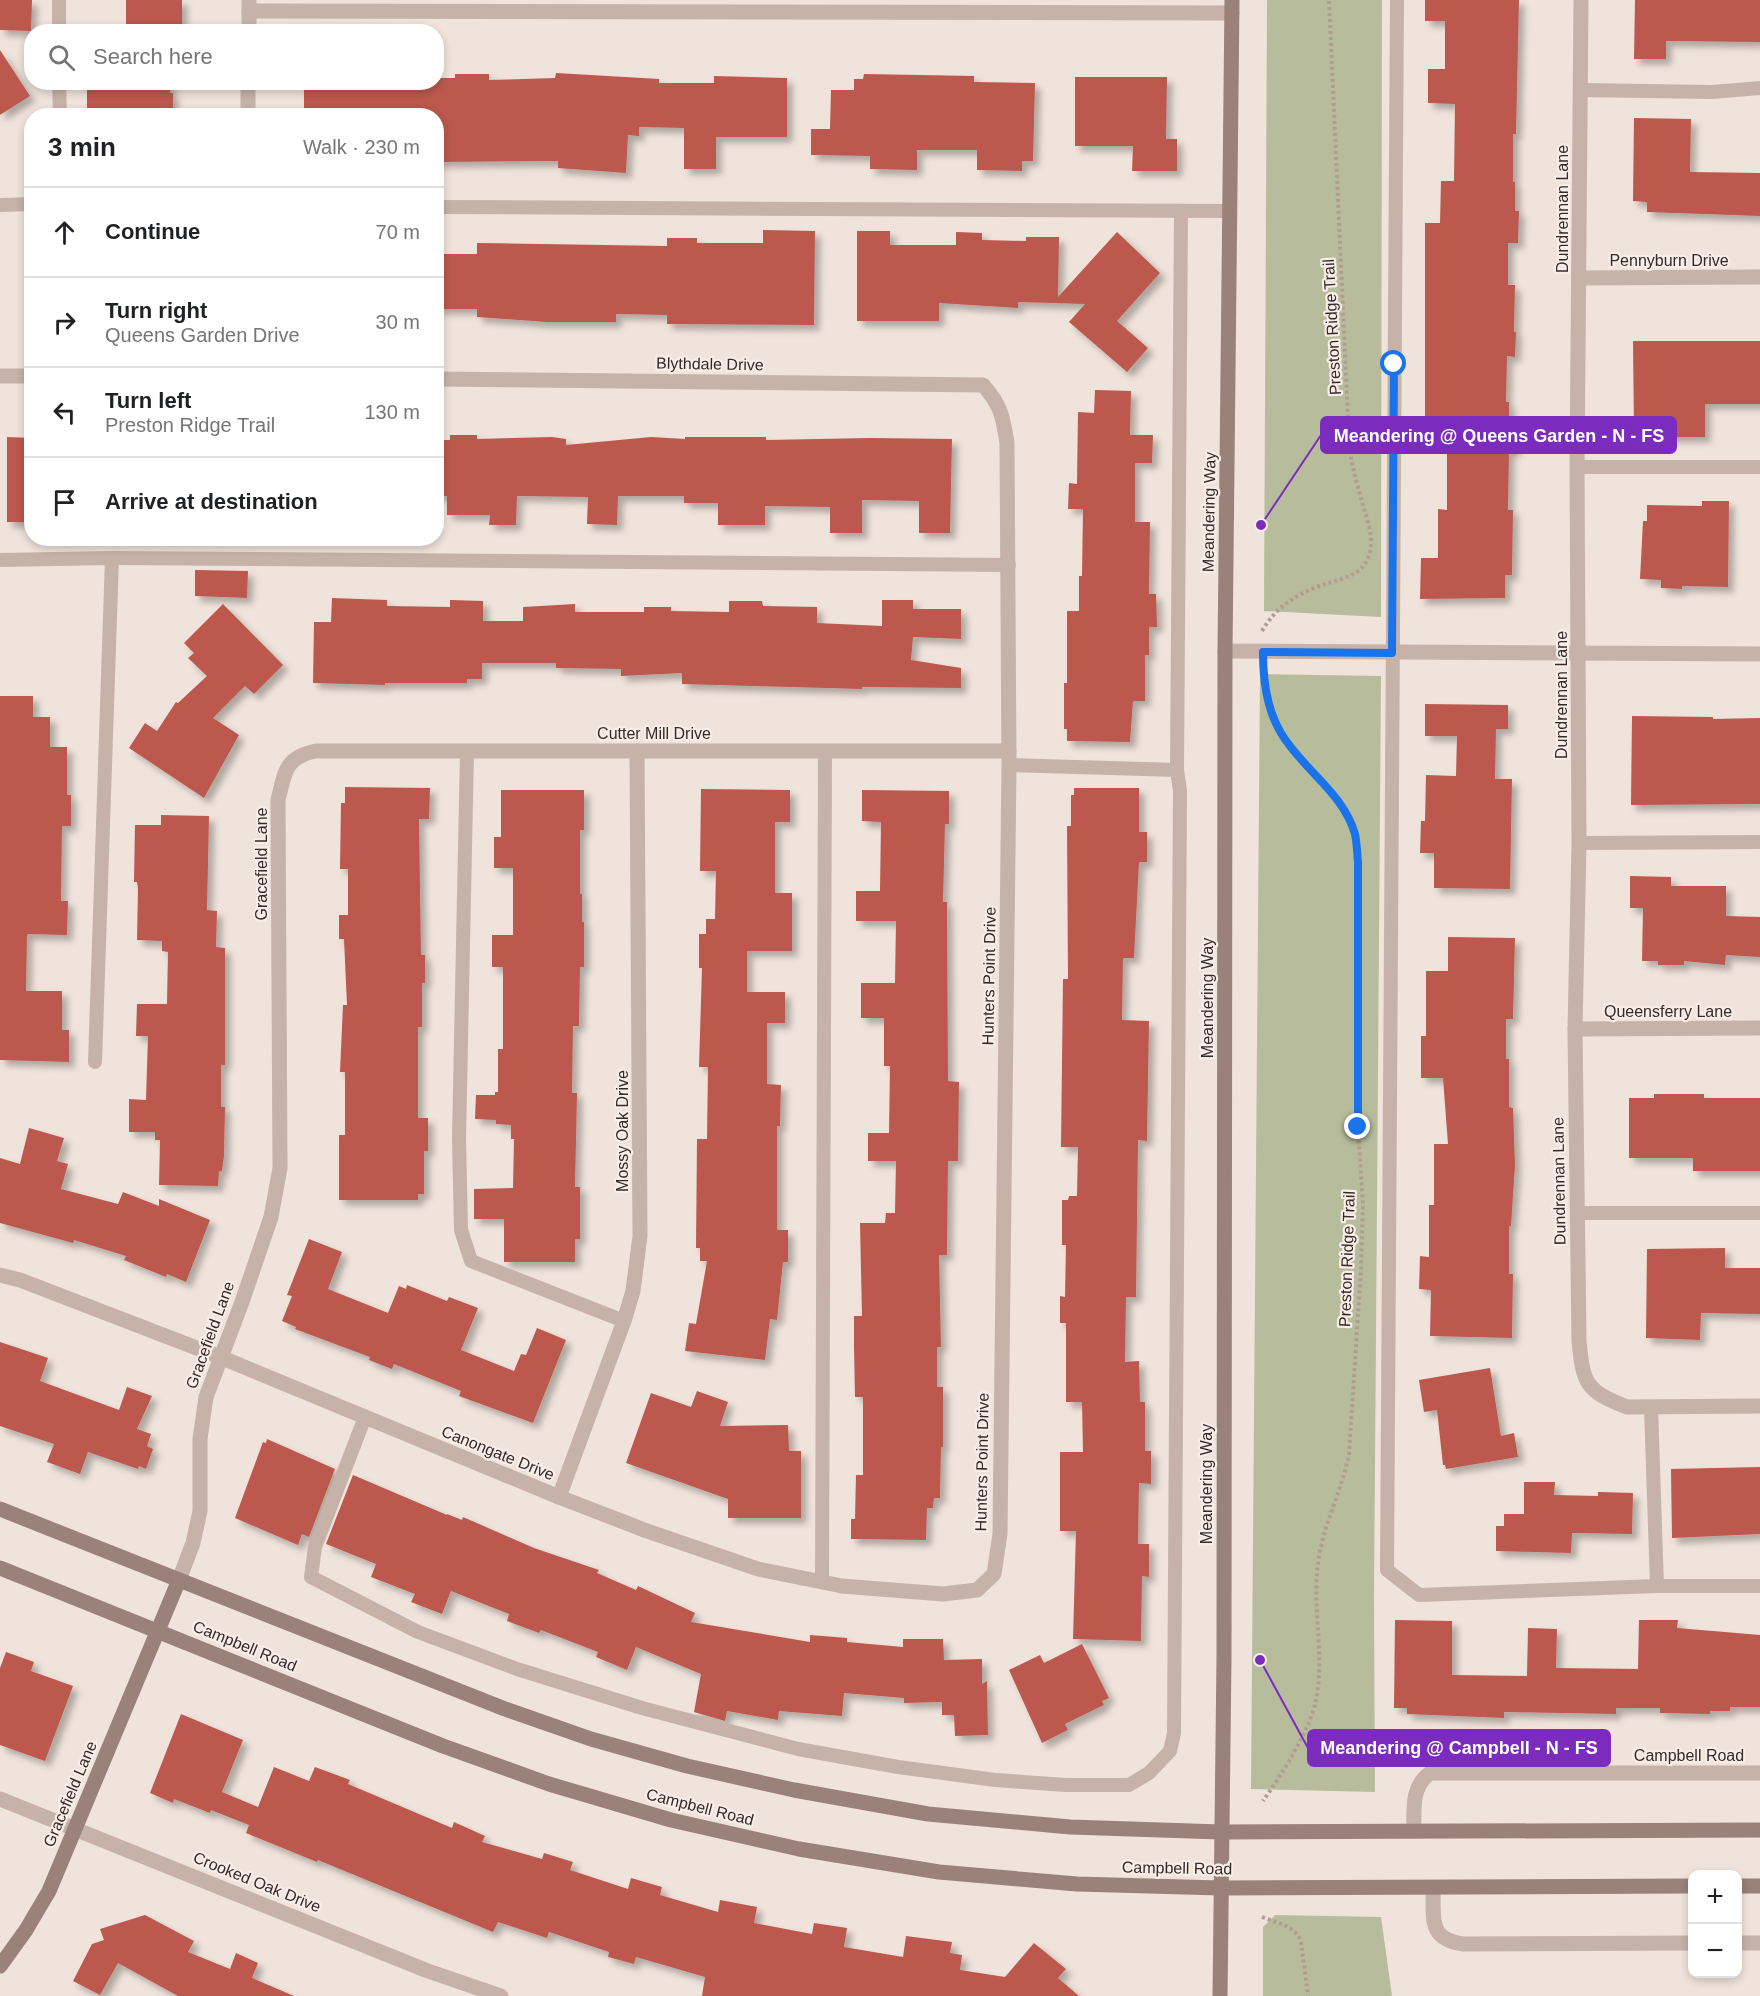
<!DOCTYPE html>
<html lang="en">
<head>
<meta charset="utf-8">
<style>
	:root { --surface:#fff; --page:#f6f6f6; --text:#202124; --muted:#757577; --line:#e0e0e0 }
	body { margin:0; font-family:Helvetica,sans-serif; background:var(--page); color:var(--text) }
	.controls { position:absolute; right:18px; bottom:18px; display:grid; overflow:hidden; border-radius:12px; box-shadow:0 3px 9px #0003 }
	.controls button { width:54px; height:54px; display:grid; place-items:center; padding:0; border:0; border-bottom:2px solid var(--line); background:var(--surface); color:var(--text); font:30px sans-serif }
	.stop { position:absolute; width:18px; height:18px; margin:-14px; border:4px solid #1a73e8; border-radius:50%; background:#fff }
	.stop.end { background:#1a73e8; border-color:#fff; box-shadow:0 2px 6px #0008 }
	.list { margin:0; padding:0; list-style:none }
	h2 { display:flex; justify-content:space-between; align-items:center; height:78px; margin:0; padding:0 24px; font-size:26px }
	h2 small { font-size:20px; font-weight:400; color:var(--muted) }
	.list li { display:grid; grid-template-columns:39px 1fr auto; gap:18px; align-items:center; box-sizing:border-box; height:90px; padding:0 24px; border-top:2px solid var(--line) }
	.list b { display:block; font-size:22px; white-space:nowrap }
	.list p { margin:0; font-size:20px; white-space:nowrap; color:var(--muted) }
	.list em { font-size:20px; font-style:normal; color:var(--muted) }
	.icon { flex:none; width:33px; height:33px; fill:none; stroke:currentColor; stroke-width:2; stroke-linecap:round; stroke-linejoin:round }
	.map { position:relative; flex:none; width:1760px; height:1996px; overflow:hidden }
	.search { position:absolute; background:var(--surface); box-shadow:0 3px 9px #0003; left:24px; top:24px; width:420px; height:66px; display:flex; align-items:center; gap:15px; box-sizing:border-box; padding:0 21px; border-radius:24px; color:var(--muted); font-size:22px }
	.panel { position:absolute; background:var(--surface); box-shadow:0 3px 9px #0003; left:24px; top:108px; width:420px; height:438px; border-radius:24px }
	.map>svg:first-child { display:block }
</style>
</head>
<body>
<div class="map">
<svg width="1760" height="1996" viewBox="0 0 1760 1996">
	<defs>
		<filter id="shadow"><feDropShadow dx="5.5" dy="5.5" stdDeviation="3" flood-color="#0004"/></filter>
	</defs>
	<rect width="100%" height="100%" fill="#efe3db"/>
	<g fill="#b7bd9c">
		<polygon points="1267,0 1382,0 1381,617 1264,611"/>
		<polygon points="1260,674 1381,676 1374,1597 1375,1792 1251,1789"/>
		<polygon points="1275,1915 1381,1917 1392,1996 1263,1996 1263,1927"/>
	</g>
	<g fill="#bc594d" filter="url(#shadow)">
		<polygon points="0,0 32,0 31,31 0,30"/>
		<rect x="126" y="0" width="56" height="32"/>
		<polygon points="1425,0 1519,0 1516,134 1513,134 1513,182 1515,182 1515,211 1519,211 1518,243 1508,243 1508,285 1515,285 1514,332 1516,332 1515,357 1507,356 1506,402 1509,402 1509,417 1515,417 1515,451 1509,451 1508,510 1513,510 1512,575 1505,575 1505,598 1420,599 1421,558 1438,558 1438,509 1447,510 1447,442 1429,441 1429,425 1425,425 1425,223 1440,223 1441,181 1454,181 1455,104 1428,103 1428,69 1445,69 1445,21 1425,21"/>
		<polygon points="1635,0 1760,0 1760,42 1666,41 1666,59 1634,59"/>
		<polygon points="0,50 30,96 0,115"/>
		<polygon points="556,73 659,79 659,83 714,83 714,76 787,78 787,137 716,137 716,169 684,169 684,128 639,127 639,136 628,135 626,173 558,168 558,161 436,162 436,116 304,116 304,82 436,82 436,78 455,78 455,74 489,74 489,80 555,78"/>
		<polygon points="864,74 974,76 974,82 1035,83 1033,161 1022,161 1022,171 977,170 977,150 917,150 917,170 870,169 870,156 811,155 811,129 830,129 831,90 854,90 854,79 863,79"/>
		<polygon points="1075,77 1167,77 1166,139 1177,139 1177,171 1132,171 1133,146 1075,146"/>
		<polygon points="87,82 170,82 170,93 173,93 173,116 87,116"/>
		<polygon points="1634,118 1691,119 1690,172 1760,173 1760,216 1647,212 1647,202 1633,201"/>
		<polygon points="763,230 815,231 814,325 667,324 667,315 616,314 616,322 547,322 477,317 477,309 436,309 436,271 441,271 441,254 477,254 477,243 667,246 667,238 697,238 697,243 763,243"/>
		<polygon points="857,231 890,231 890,245 956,245 956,232 982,233 982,240 1026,241 1026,237 1059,237 1058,297 1117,232 1160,273 1117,321 1148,348 1127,372 1069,322 1085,304 1018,302 1018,308 939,303 939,321 857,321"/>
		<polygon points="1633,341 1760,341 1760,404 1705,404 1705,437 1663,437 1663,432 1634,432"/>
		<polygon points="1095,390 1131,391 1130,435 1153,435 1152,463 1135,463 1135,522 1150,522 1149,594 1156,594 1157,627 1149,627 1149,655 1145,655 1145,701 1133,701 1130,742 1067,741 1067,729 1064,729 1064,683 1067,683 1067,611 1079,611 1079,576 1082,576 1083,509 1068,509 1069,483 1077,484 1078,412 1094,413"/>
		<polygon points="450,435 477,435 477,439 552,437 566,439 566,445 651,437 685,439 685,437 766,437 766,440 870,438 952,439 950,533 919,533 919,501 862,500 862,533 830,533 830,507 765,506 765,525 718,525 718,503 684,503 684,496 618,496 617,525 587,524 588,497 517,496 516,525 489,525 490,515 447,515 447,496 436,496 436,440 450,440"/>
		<polygon points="7,437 32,438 32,522 7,522"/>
		<polygon points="1702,501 1729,501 1728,587 1682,586 1682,589 1661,588 1661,580 1640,579 1643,521 1647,521 1647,505 1702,506"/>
		<polygon points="195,570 248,571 247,598 195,596"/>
		<polygon points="332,598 387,600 387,606 450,607 450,600 483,601 483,621 523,621 523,607 575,604 575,612 644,612 644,607 671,607 671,611 729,612 729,601 762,601 763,606 817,607 817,623 882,626 882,600 913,600 913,609 961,609 961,639 913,637 911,660 961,668 961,688 862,687 862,689 682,684 682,673 621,676 621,669 556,668 556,663 482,663 482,679 467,679 467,683 385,683 385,685 313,683 314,622 331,622"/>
		<polygon points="223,604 283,665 254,694 245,686 213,718 239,735 204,798 129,748 145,723 157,731 176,702 178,703 207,676 188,658 194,653 184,643"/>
		<polygon points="0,696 33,696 33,717 50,717 50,747 67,747 67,795 71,795 71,826 62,826 61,901 68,901 67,935 27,934 26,991 62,991 62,1030 69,1030 69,1062 0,1060"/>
		<polygon points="1425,704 1508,705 1508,729 1496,729 1495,779 1512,779 1510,889 1434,888 1434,853 1420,853 1421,821 1425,821 1426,775 1456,776 1457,736 1425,736"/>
		<polygon points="1632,716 1713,717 1713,719 1760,718 1760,804 1631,805"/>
		<polygon points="345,787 430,788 429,819 419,819 421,955 425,955 425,983 422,983 422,1027 418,1027 418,1118 428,1118 428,1151 424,1151 424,1194 418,1194 418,1200 339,1200 339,1135 345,1135 345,1072 340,1072 343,1005 347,1005 344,939 339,939 339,915 348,915 348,869 340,869 341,803 345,803"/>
		<polygon points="1074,788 1139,788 1139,832 1147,832 1147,862 1139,862 1134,958 1123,958 1122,1020 1149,1021 1147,1141 1138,1140 1136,1297 1126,1297 1125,1362 1139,1361 1140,1402 1145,1402 1145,1451 1151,1451 1151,1484 1139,1483 1138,1544 1149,1544 1149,1577 1142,1576 1141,1641 1073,1639 1076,1531 1060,1531 1060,1452 1083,1452 1082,1402 1066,1402 1066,1323 1060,1323 1060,1296 1065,1297 1066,1245 1062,1245 1062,1200 1068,1200 1069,1196 1077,1196 1078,1147 1061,1147 1063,979 1068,979 1067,826 1071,826 1071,795 1074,795"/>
		<polygon points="701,789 790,790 790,822 775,822 775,893 792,893 792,951 747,951 747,992 785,992 785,1023 767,1023 767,1084 781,1085 780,1126 777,1126 777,1230 788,1230 788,1262 783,1262 777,1320 770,1319 765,1360 685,1351 689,1323 696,1324 707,1261 700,1261 700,1248 696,1248 697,1139 707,1139 708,1067 699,1067 702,968 699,968 699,934 706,934 706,919 715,919 716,871 700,871"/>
		<polygon points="501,790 584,790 584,830 580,830 580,894 582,894 582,922 584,922 584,967 580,967 579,1026 573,1026 572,1093 577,1093 575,1187 580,1187 580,1239 575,1239 575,1262 504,1262 504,1219 474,1219 474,1189 513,1188 514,1139 511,1139 511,1125 496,1124 496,1120 475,1119 476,1095 495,1095 495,1092 498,1092 498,1049 503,1049 503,967 492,967 492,935 513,935 513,868 494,868 494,837 501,837"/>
		<polygon points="862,790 949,791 949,824 945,824 943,902 947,902 948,1081 959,1082 958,1161 948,1161 947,1255 939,1255 941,1347 937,1347 937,1387 943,1387 943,1447 941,1447 940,1498 934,1498 933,1508 927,1508 926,1540 851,1539 851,1519 855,1519 856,1475 863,1475 863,1397 855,1397 854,1346 854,1316 862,1316 860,1223 885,1223 886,1213 895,1213 896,1161 868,1161 868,1133 889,1133 890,1066 884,1066 884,1018 861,1018 861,983 895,983 896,921 856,921 856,891 880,891 881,822 862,821"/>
		<polygon points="161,815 209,816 207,910 217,911 216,947 225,948 225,1065 221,1065 221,1107 225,1107 224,1156 222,1171 219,1171 218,1186 159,1185 160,1140 155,1140 155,1132 129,1132 129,1099 146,1100 148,1036 136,1036 137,1004 167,1004 168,952 162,951 162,941 137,940 138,888 137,882 134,882 135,825 161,825"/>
		<polygon points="1630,876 1671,877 1671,886 1726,886 1726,916 1760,917 1760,957 1726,955 1725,965 1684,961 1684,965 1658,965 1658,961 1642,961 1643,908 1630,908"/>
		<polygon points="1448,937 1515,938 1513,1019 1506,1019 1506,1059 1509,1059 1509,1107 1513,1108 1515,1165 1511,1226 1509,1226 1509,1274 1513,1274 1512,1338 1430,1336 1431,1290 1419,1289 1420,1256 1429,1257 1429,1205 1434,1205 1434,1144 1448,1144 1443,1078 1421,1078 1421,1036 1426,1036 1426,971 1448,971"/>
		<polygon points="1654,1094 1704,1094 1704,1098 1760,1098 1760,1171 1693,1171 1693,1158 1629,1158 1629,1098 1654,1098"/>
		<polygon points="29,1128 64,1138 57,1161 68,1164 61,1189 118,1204 123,1192 159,1206 159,1199 210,1220 186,1282 167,1274 166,1277 124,1260 126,1256 74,1240 73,1243 0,1223 0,1158 20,1164"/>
		<polygon points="309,1239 342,1252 328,1289 388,1313 399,1286 406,1289 407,1285 447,1301 449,1297 478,1308 461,1350 514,1371 521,1354 526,1355 537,1328 566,1340 533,1423 459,1396 461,1391 394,1364 392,1369 369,1360 370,1357 295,1329 296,1327 282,1321 292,1296 287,1295"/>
		<polygon points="1725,1248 1725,1268 1760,1268 1760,1314 1701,1313 1700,1340 1646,1338 1647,1249"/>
		<polygon points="0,1342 48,1358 40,1381 119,1410 127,1387 152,1396 137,1429 151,1434 147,1446 153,1449 146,1469 139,1466 138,1469 88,1452 80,1474 47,1462 54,1444 0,1426"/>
		<polygon points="1490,1368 1501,1436 1514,1433 1518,1457 1446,1469 1445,1465 1443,1465 1437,1410 1424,1412 1419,1380"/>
		<polygon points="697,1391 728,1402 720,1426 788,1425 789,1451 801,1451 801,1518 728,1518 728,1499 626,1463 651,1393 691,1407"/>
		<polygon points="267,1439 335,1469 309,1537 302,1534 298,1545 235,1518 263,1442 266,1443"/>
		<polygon points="1760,1467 1760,1534 1672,1538 1671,1469"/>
		<polygon points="353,1475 447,1515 447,1514 462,1520 463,1517 534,1548 599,1570 597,1573 636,1590 638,1586 695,1613 691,1622 810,1642 810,1635 847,1638 847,1642 903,1647 903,1639 943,1639 944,1660 982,1659 982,1684 987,1681 988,1735 955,1736 954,1715 942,1715 942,1702 904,1703 904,1698 844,1693 842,1716 779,1711 778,1720 727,1711 725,1721 694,1712 701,1674 636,1647 627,1670 596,1657 598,1652 541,1630 539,1633 507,1621 509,1614 451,1591 442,1614 411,1602 415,1594 371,1577 376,1564 326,1544"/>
		<polygon points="1524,1482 1555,1482 1554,1495 1598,1496 1598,1492 1633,1493 1632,1534 1572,1533 1571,1553 1496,1551 1496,1526 1504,1526 1504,1514 1524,1514"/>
		<polygon points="1395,1620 1452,1621 1452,1675 1527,1676 1528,1628 1557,1629 1556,1668 1638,1669 1639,1620 1678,1620 1677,1628 1760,1635 1760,1707 1730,1707 1730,1711 1710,1711 1710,1714 1660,1713 1660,1708 1616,1708 1616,1714 1504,1712 1504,1718 1407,1714 1407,1708 1394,1708"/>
		<polygon points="1082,1644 1109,1698 1102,1701 1104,1705 1065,1724 1068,1730 1042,1743 1009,1670 1040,1655 1044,1663"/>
		<polygon points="6,1652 34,1662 31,1671 73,1686 45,1761 0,1745 0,1668"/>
		<polygon points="181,1714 243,1740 222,1792 258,1807 274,1767 309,1781 315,1767 350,1780 348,1784 452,1828 454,1822 485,1836 482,1842 542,1859 544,1853 573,1862 570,1870 628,1889 631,1878 662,1887 660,1895 718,1912 720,1900 757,1907 754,1923 812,1934 814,1923 847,1928 844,1947 903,1957 906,1936 952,1942 950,1953 962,1955 960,1970 1005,1977 1034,1943 1066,1969 1058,1978 1079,1996 702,1996 705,1977 636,1957 634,1964 608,1957 609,1952 549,1932 547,1938 498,1922 493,1932 318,1860 317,1862 246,1833 249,1825 211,1810 210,1813 174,1799 173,1803 150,1793"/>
		<polygon points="145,1915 194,1941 188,1952 230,1969 236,1953 258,1963 252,1978 294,1996 178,1996 118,1963 100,1995 73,1981 92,1944 104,1940 100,1929"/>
	</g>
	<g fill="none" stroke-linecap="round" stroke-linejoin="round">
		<g stroke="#b29c92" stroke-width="4" stroke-dasharray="3 3" stroke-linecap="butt">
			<path d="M1262,631C1274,610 1292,597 1314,588C1341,577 1371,578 1371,541C1371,529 1366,516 1363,505C1357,484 1351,464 1349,442L1329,0"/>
			<path d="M1263,671C1268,692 1270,715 1281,734C1302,770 1344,792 1355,834C1357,842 1357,853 1358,862V1127L1363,1206L1361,1269L1349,1454C1342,1491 1322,1527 1318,1564C1312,1609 1325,1656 1316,1700C1310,1731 1281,1775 1263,1801"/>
			<path d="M1262,1917C1277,1923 1294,1925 1301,1941L1308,1996"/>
		</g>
		<g stroke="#c6b2a8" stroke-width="14">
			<polyline points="59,0 59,32"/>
			<polyline points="1397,0 1387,1570 1419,1595 1657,1586"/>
			<polyline points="59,82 60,116"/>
			<polyline points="1581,90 1712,92 1760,88"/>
			<polyline points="0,205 32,204"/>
			<polyline points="436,207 1230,211"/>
			<polyline points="1577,467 1760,467"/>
			<polyline points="112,558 1009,565"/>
			<polyline points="0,560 112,558 95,1062"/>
			<polyline points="467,751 459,1138 461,1230 471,1261 624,1321"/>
			<polyline points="1177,770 1181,211"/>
			<polyline points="1579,843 1760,842"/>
			<polyline points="1577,1213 1760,1213"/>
			<polyline points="1651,1407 1657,1586 1760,1586"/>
			<polyline points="365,1417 315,1547 311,1577 418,1632 517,1669 642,1708 798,1749 898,1767 995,1780 1066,1785 1129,1785 1149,1773 1170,1751 1174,1733 1180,791 1177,770 1009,765"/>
			<polyline points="822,1582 825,751"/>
		</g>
		<g stroke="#c6b2a8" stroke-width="15">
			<path d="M1581,0L1577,467L1579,843L1575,1029L1579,1341C1583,1384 1586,1391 1627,1407L1760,1406"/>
			<polyline points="249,11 1232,13"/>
			<polyline points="249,32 249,0"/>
			<polyline points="248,116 248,82"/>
			<polyline points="1579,278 1760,277"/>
			<polyline points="0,376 32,376"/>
			<polyline points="1225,651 1760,654"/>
			<polyline points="1575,1029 1760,1028"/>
			<path d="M0,1275L20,1280L220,1357L559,1497L647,1531L758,1569L842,1586L943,1594L977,1590L994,1574L1000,1534L1009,765L1007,443C1003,417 1001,405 983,385L436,379"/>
			<polyline points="559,1497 624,1321 633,1291 640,1236 637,751"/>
			<path d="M179,1580L193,1543L200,1511V1439L206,1397L242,1302L271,1217L280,1168L278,800C285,772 285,757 316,751H1009"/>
			<polyline points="0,1799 428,1971 501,1996"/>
			<path d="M1414,1831C1414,1809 1411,1787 1430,1773H1760"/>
			<path d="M1433,1888C1434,1918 1427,1939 1464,1944L1692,1943"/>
			<polyline points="1738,1943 1760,1943"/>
		</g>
		<g stroke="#9a817a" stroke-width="15">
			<polyline points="0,1509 505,1709 591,1739 687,1766 794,1790 928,1814 1070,1827 1221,1832 1760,1830"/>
			<polyline points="0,1568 443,1746 549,1784 671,1820 799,1849 939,1872 1077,1884 1220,1888 1692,1886"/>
			<polyline points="1738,1886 1760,1886"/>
			<polyline points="0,1966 26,1930 49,1891 179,1580"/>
			<polyline points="1220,1996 1224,1658 1225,651 1232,0"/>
		</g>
	</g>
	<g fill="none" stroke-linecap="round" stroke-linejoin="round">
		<path stroke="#1a73e8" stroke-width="8" d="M1358,1127V862C1357,853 1357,843 1355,834C1343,792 1302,769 1281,733C1267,710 1263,678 1263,652L1392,653L1394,364"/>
	</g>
	<g text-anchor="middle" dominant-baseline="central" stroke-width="4.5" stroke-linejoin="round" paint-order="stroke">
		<g font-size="16" fill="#342a28" stroke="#f8eee7">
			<text transform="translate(1562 209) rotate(-90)">Dundrennan Lane</text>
			<text x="1669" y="260">Pennyburn Drive</text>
			<text transform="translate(1332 327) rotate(-93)">Preston Ridge Trail</text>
			<text transform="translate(710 364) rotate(1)">Blythdale Drive</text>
			<text transform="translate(1209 512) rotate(-89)">Meandering Way</text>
			<text transform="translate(1561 695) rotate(-90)">Dundrennan Lane</text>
			<text x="654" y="733">Cutter Mill Drive</text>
			<text transform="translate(261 864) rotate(-90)">Gracefield Lane</text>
			<text transform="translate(989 976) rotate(-89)">Hunters Point Drive</text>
			<text transform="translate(1207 998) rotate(-90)">Meandering Way</text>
			<text x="1668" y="1011">Queensferry Lane</text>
			<text transform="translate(622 1131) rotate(-90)">Mossy Oak Drive</text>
			<text transform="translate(1559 1181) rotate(-91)">Dundrennan Lane</text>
			<text transform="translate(1347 1259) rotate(-88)">Preston Ridge Trail</text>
			<text transform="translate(210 1335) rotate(-70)">Gracefield Lane</text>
			<text transform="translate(498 1453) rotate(22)">Canongate Drive</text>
			<text transform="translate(982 1462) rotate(-89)">Hunters Point Drive</text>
			<text transform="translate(1206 1484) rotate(-90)">Meandering Way</text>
			<text transform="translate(245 1646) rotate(22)">Campbell Road</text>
			<text x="1689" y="1755">Campbell Road</text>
			<text transform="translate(70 1794) rotate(-67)">Gracefield Lane</text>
			<text transform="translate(700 1807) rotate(14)">Campbell Road</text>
			<text transform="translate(1177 1868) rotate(1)">Campbell Road</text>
			<text transform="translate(257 1882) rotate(22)">Crooked Oak Drive</text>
		</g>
	</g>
	<path fill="none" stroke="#7b2cbf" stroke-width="2" d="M1261 525L1321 435M1260 1660L1308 1748"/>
	<g fill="#7b2cbf" stroke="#f8eee7" stroke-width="2">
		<circle cx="1261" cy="525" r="6"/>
		<circle cx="1260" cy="1660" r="6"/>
	</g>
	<g fill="#7b2cbf" stroke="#7b2cbf" stroke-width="2">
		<rect x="1321" y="417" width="355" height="36" rx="6"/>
		<rect x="1308" y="1730" width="302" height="36" rx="6"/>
	</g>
	<g font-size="18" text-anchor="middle" font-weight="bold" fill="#fff">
		<text x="1499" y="442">Meandering @ Queens Garden - N - FS</text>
		<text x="1459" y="1754">Meandering @ Campbell - N - FS</text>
	</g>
</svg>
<div class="controls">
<button>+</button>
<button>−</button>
</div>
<div class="stop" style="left:1394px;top:364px"></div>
<div class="stop end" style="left:1358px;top:1127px"></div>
<div class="search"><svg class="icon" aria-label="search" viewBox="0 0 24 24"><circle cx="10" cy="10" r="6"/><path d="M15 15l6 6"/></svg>Search here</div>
<section class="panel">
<h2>3 min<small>Walk · 230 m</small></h2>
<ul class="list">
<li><svg class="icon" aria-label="ahead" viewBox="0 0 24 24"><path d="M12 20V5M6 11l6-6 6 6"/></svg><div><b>Continue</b></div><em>70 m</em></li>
<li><svg class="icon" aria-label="right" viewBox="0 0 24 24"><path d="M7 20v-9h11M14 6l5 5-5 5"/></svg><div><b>Turn right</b><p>Queens Garden Drive</p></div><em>30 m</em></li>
<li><svg class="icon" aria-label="left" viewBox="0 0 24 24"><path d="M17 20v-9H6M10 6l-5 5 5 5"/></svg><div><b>Turn left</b><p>Preston Ridge Trail</p></div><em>130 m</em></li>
<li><svg class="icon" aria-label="arrive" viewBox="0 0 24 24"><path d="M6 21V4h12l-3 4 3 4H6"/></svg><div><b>Arrive at destination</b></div></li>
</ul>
</section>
</div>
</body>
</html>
